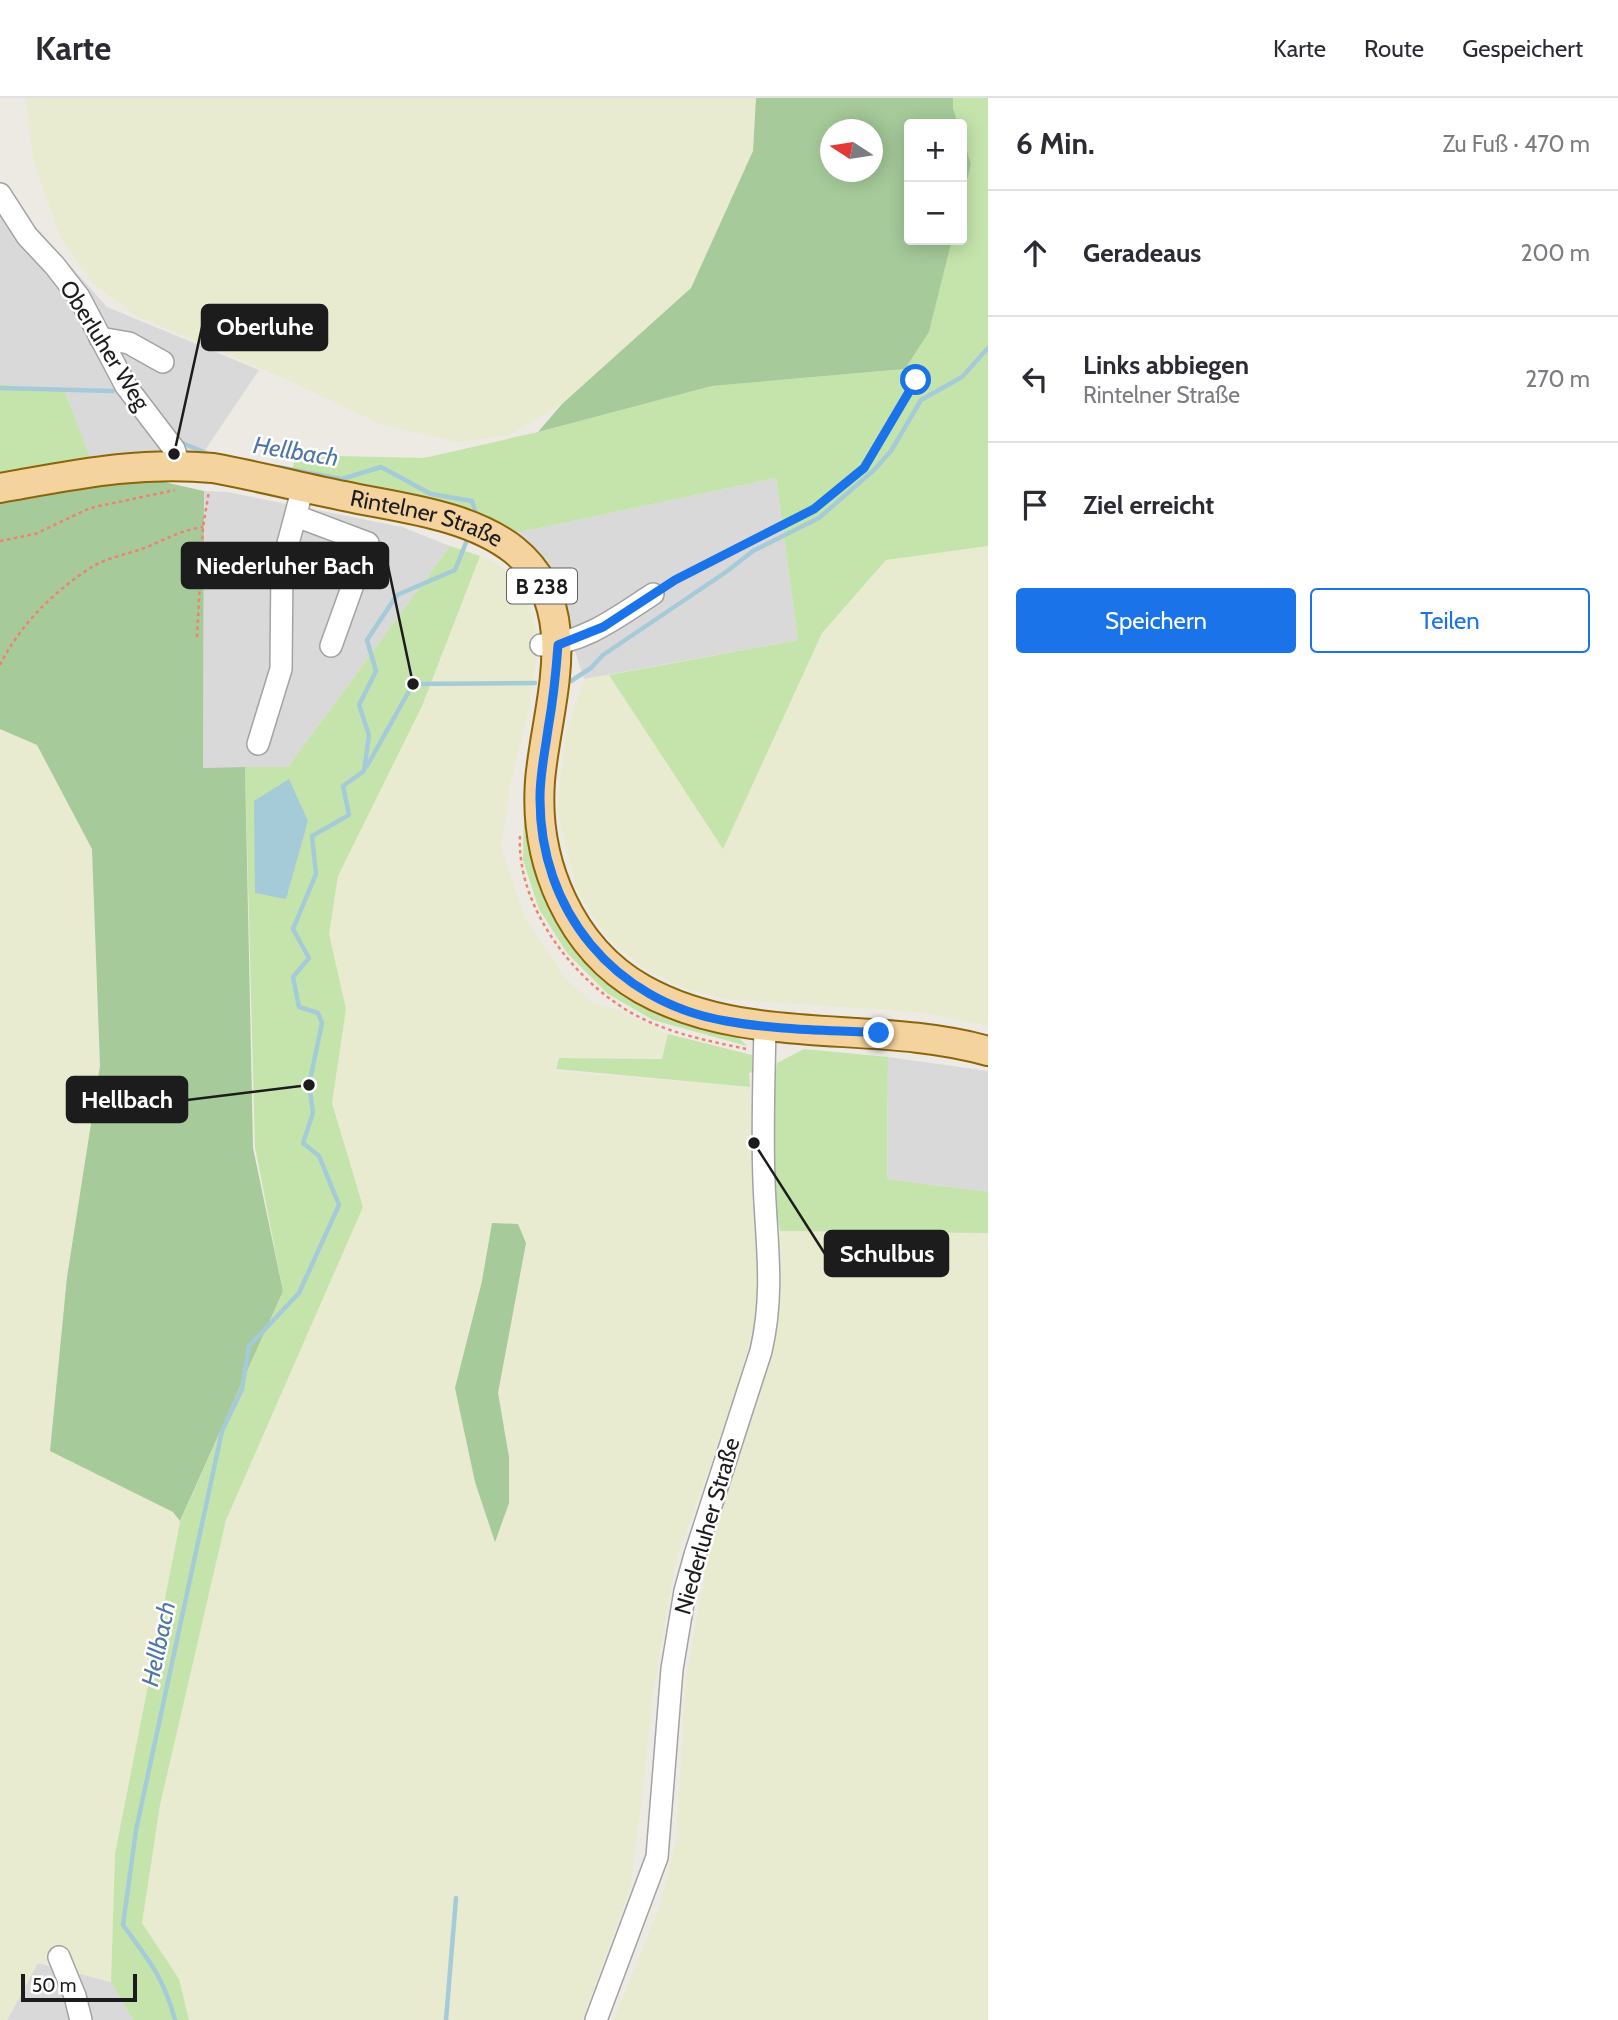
<!DOCTYPE html>
<html lang="de">
<head>
<meta charset="utf-8">
<style>
	:root { --surface:#fff; --page:#f7f7f7; --text:#2b2b33; --muted:#7c7c81; --line:#e1e1e2; --accent:#1a73e8 }
	body { margin:0; font-family:Cabin,sans-serif; background:var(--page); color:var(--text) }
	.controls { position:absolute; right:21px; top:21px; display:grid; overflow:hidden; border-radius:7px; box-shadow:0 4px 18px #0003 }
	.controls button { width:63px; height:63px; display:grid; place-items:center; padding:0; border:0; border-bottom:2px solid var(--line); background:var(--surface); color:var(--text); font:35px sans-serif }
	.compass { position:absolute; left:820px; top:21px; width:63px; height:63px; border-radius:50%; background:var(--surface); box-shadow:0 4px 18px #0003; rotate:282deg }
	.scale { position:absolute; left:21px; bottom:18px; width:116px; box-sizing:border-box; padding-left:7px; border:4px solid #1c1c1c; border-top:0; font-size:19px; line-height:24px; white-space:nowrap; color:#1c1c1c; -webkit-text-stroke:5px #fff; paint-order:stroke }
	.stop { position:absolute; width:21px; height:21px; margin:-16px; border:5px solid #1a73e8; border-radius:50%; background:#fff }
	.stop.end { background:#1a73e8; border-color:#fff; box-shadow:0 2px 7px #0008 }
	.list { margin:0; padding:0; list-style:none }
	h2 { display:flex; justify-content:space-between; align-items:center; height:91px; margin:0; padding:0 28px; font-size:30px }
	h2 small { font-size:23px; font-weight:400; color:var(--muted) }
	.list li { display:grid; grid-template-columns:46px 1fr auto; gap:21px; align-items:center; box-sizing:border-box; height:126px; padding:0 28px; border-top:2px solid var(--line) }
	.list b { display:block; font-size:26px; white-space:nowrap }
	.list p { margin:0; font-size:23px; white-space:nowrap; color:var(--muted) }
	.list em { font-size:23px; font-style:normal; color:var(--muted) }
	.actions { display:flex; gap:14px; padding:21px 28px }
	.actions a { flex:1; padding:16px 0; border:2px solid var(--accent); border-radius:7px; text-align:center; font-size:24px; color:var(--accent) }
	.actions .main { background:var(--accent); color:#fff }
	.icon { flex:none; width:38px; height:38px; fill:none; stroke:currentColor; stroke-width:2; stroke-linecap:round; stroke-linejoin:round }
	.map { position:relative; flex:none; width:988px; height:1922px; overflow:hidden }
	header { display:flex; align-items:center; gap:42px; box-sizing:border-box; height:98px; padding:0 35px; background:var(--surface); border-bottom:2px solid var(--line) }
	header strong { font-size:33px }
	nav { display:flex; gap:38px; margin-inline-start:auto; font-size:24px }
	main { display:flex }
	aside { flex:1; background:var(--surface) }
	.map>svg:first-child { display:block }
</style>
</head>
<body>
<header>
<strong>Karte</strong>
<nav><a>Karte</a><a>Route</a><a>Gespeichert</a></nav>
</header>
<main>
<div class="map">
<svg width="988" height="1922" viewBox="0 0 988 1922">
	<rect width="100%" height="100%" fill="#edeae3"/>
	<g fill="#dad9d9">
		<polygon points="0,89 107,209 259,272 199,361 92,364 65,294 0,286"/>
		<polygon points="776,380 798,542 584,581 548,471 511,436"/>
		<polygon points="204,393 227,394 402,429 450,448 288,669 203,670"/>
		<polygon points="888,959 988,973 988,1094 887,1081"/>
		<polygon points="38,1865 111,1884 133,1922 7,1922"/>
	</g>
	<g fill="#e8ebcf">
		<polygon points="25,0 756,0 753,53 691,190 562,306 509,337 457,344 380,326 284,280 136,218 92,184 61,140 34,65"/>
		<polygon points="988,448 988,928 917,914 727,901 686,891 646,872 609,841 591,815 576,789 557,712 566,634 584,581 609,577 723,750 822,535 886,462"/>
		<polygon points="480,458 501,468 524,498 533,519 538,544 529,611 512,677 501,750 526,822 566,881 593,905 622,913 668,936 662,960 557,960 555,973 750,989 752,1092 756,1150 757,1209 754,1228 735,1296 676,1463 654,1587 641,1708 630,1791 582,1922 189,1922 179,1881 142,1825 160,1707 226,1422 363,1109 332,1005 346,911 329,836 338,778 422,608"/>
		<polygon points="0,631 37,647 92,751 100,968 67,1179 50,1352 174,1414 180,1423 115,1756 111,1884 38,1865 7,1922 0,1922"/>
		<polygon points="780,1133 988,1135 988,1922 614,1922 660,1808 676,1743 686,1581 706,1469 775,1221 775,1155"/>
	</g>
	<g fill="#c5e4ab">
		<polygon points="953,0 988,0 988,448 886,462 822,535 723,751 609,577 798,542 776,380 511,436 291,382 295,357 424,360 538,334 712,288 905,271 929,234 952,142 962,142 962,104 971,66 962,37 962,26 958,26 953,10"/>
		<polygon points="0,286 65,294 92,364 0,378"/>
		<polygon points="450,448 480,458 422,608 338,778 329,836 346,911 332,1005 363,1109 226,1422 160,1707 142,1825 179,1881 189,1922 133,1922 111,1884 115,1756 180,1424 283,1193 255,1049 245,669 288,669"/>
		<polygon points="524,714 535,769 550,813 578,854 733,934 747,948 653,922 608,896 567,855 539,811 523,762"/>
		<polygon points="668,936 752,957 753,974 749,975 750,989 556,971 559,960 662,961"/>
		<polygon points="804,951 888,959 887,1081 988,1094 988,1135 780,1133 779,1125 774,1124 767,1031 777,965"/>
	</g>
	<g fill="#a6ca9a" fill-rule="evenodd">
		<path d="M756,0H953V10L958,26H909V142H952L929,234L905,271L712,288L538,334L562,306L691,190L753,53ZM830,32H872V74H830Z"/>
		<polygon points="962,37 971,66 962,104"/>
		<polygon points="133,377 204,393 203,670 245,669 253,1050 283,1193 180,1423 173,1414 50,1353 67,1179 100,968 92,751 37,647 0,631 0,402"/>
		<polygon points="492,1125 518,1126 526,1145 498,1295 509,1359 509,1405 495,1444 475,1384 455,1290 482,1183"/>
	</g>
	<polygon fill="#a5cbd8" points="289,681 308,723 286,801 255,795 254,703"/>
	<g fill="none" stroke-linecap="round" stroke-linejoin="round">
		<g stroke="#a5cbd8" stroke-width="4.5">
			<polyline points="0,290 113,293"/>
			<polyline points="180,344 211,357"/>
			<polyline points="278,369 342,381 381,369 431,396 472,403 477,419"/>
			<polyline points="571,583 591,570 603,557 726,474 753,453 819,420 874,372 891,353 921,302 962,279 988,250"/>
			<polyline points="367,668 413,586 535,585"/>
			<path d="M175,1922C164,1880 148,1861 123,1827L136,1732L222,1333L242,1291L249,1248L299,1195L339,1107L319,1058L303,1045L313,1015L309,987L322,925L318,915L299,909L293,879L309,860L293,831L316,776L312,738L349,717L343,688L364,673L369,637L359,607L376,573L367,542L397,497L455,472L469,437"/>
			<polyline points="446,1922 456,1800"/>
		</g>
		<defs>
			<g id="minor">
				<polyline points="0,96 27,138 55,168 79,199 126,288 174,351 179,367"/>
				<polyline points="100,240 129,245 163,264"/>
				<polyline points="296,418 368,445 331,548"/>
				<path d="M541,547C583,546 619,518 653,496"/>
				<polyline points="258,646 281,571 282,468 303,389"/>
				<polyline points="59,1859 75,1898 81,1922"/>
				<path d="M596,1922L657,1759L672,1571L685,1493L695,1457L761,1253C775,1192 766,1143 764,1083C762,1031 764,980 765,928"/>
			</g>
			<g id="major">
				<path id="s1" d="M0,390C74,377 137,363 213,370C257,378 300,389 344,398C399,410 468,416 514,452C586,510 546,608 540,683C534,764 570,850 642,891C746,950 875,921 988,953"/>
			</g>
		</defs>
		<use href="#minor" stroke="#a3a3a3" stroke-width="24"/>
		<use href="#major" stroke="#8b650a" stroke-width="32"/>
		<g stroke="#f08270" stroke-width="2.5" stroke-dasharray="3.5 3.5" stroke-linecap="butt">
			<polyline points="0,443 35,436 90,410 175,392"/>
			<polyline points="667,487 814,411 864,370 917,282"/>
			<polyline points="197,539 203,429 209,393"/>
			<path d="M0,567C19,528 55,492 92,469C108,459 130,456 147,449C166,441 182,432 203,429"/>
			<path d="M520,738C516,814 584,897 652,925C682,938 714,944 746,951"/>
		</g>
		<use href="#minor" stroke="#fff" stroke-width="21"/>
		<use href="#major" stroke="#f5d39f" stroke-width="28"/>
	</g>
	<g fill="none" stroke-linecap="round" stroke-linejoin="round">
		<path stroke="#1a73e8" stroke-width="9" d="M879,935C828,932 776,932 726,923C614,904 539,812 540,699C540,676 545,654 548,631C553,603 556,575 558,547L603,529L675,482L814,411L864,370L916,282"/>
	</g>
	<g text-anchor="middle" dominant-baseline="central" stroke-width="5" stroke-linejoin="round" paint-order="stroke">
		<rect fill="#fff" stroke="#606060" stroke-width="2" x="507" y="470.5" width="70" height="35" rx="5"/>
		<g font-size="21" font-weight="bold" fill="#1c1c1c">
			<text x="542" y="488">B 238</text>
		</g>
		<g font-size="23" fill="#1c1c1c" stroke="#fff">
			<text transform="translate(105 247) rotate(58)">Oberluher Weg</text>
			<text stroke="none"><textPath href="#s1" startOffset="434">Rintelner Straße</textPath></text>
			<text transform="translate(707 1428) rotate(-74)">Niederluher Straße</text>
		</g>
		<g font-size="24" font-style="italic" fill="#4f77a5" stroke="#fff">
			<text transform="translate(296 353) rotate(9)">Hellbach</text>
			<text transform="translate(158 1546) rotate(-78)">Hellbach</text>
		</g>
	</g>
	<path fill="none" stroke="#1c1c1c" stroke-width="2.5" d="M174 356L202 229M413 586L388 468M309 987L187 1002M754 1045L825 1156"/>
	<g fill="#1c1c1c" stroke="#fff" stroke-width="2.5">
		<circle cx="174" cy="356" r="7"/>
		<circle cx="413" cy="586" r="7"/>
		<circle cx="309" cy="987" r="7"/>
		<circle cx="754" cy="1045" r="7"/>
	</g>
	<g fill="#1c1c1c" stroke="#1c1c1c" stroke-width="2.5">
		<rect x="202" y="207" width="125" height="45" rx="7"/>
		<rect x="182" y="445" width="206" height="45" rx="7"/>
		<rect x="67" y="979" width="120" height="45" rx="7"/>
		<rect x="825" y="1133" width="123" height="45" rx="7"/>
	</g>
	<g font-size="24" text-anchor="middle" font-weight="bold" fill="#fff">
		<text x="265" y="237">Oberluhe</text>
		<text x="285" y="476">Niederluher Bach</text>
		<text x="127" y="1010">Hellbach</text>
		<text x="887" y="1164">Schulbus</text>
	</g>
</svg>
<div class="controls">
<button>+</button>
<button>−</button>
</div>
<svg class="compass" viewBox="-18 -18 36 36"><path d="M0-13l5 13h-10z" fill="#e53935"/><path d="M0 13l5-13h-10z" fill="#7c7c81"/></svg>
<div class="scale">50 m</div>
<div class="stop" style="left:916px;top:282px"></div>
<div class="stop end" style="left:879px;top:935px"></div>
</div>
<aside>
<h2>6 Min.<small>Zu Fuß · 470 m</small></h2>
<ul class="list">
<li><svg class="icon" aria-label="ahead" viewBox="0 0 24 24"><path d="M12 20V5M6 11l6-6 6 6"/></svg><div><b>Geradeaus</b></div><em>200 m</em></li>
<li><svg class="icon" aria-label="left" viewBox="0 0 24 24"><path d="M17 20v-9H6M10 6l-5 5 5 5"/></svg><div><b>Links abbiegen</b><p>Rintelner Straße</p></div><em>270 m</em></li>
<li><svg class="icon" aria-label="arrive" viewBox="0 0 24 24"><path d="M6 21V4h12l-3 4 3 4H6"/></svg><div><b>Ziel erreicht</b></div></li>
</ul>
<div class="actions"><a class="main">Speichern</a><a>Teilen</a></div>
</aside>
</main>
</body>
</html>
